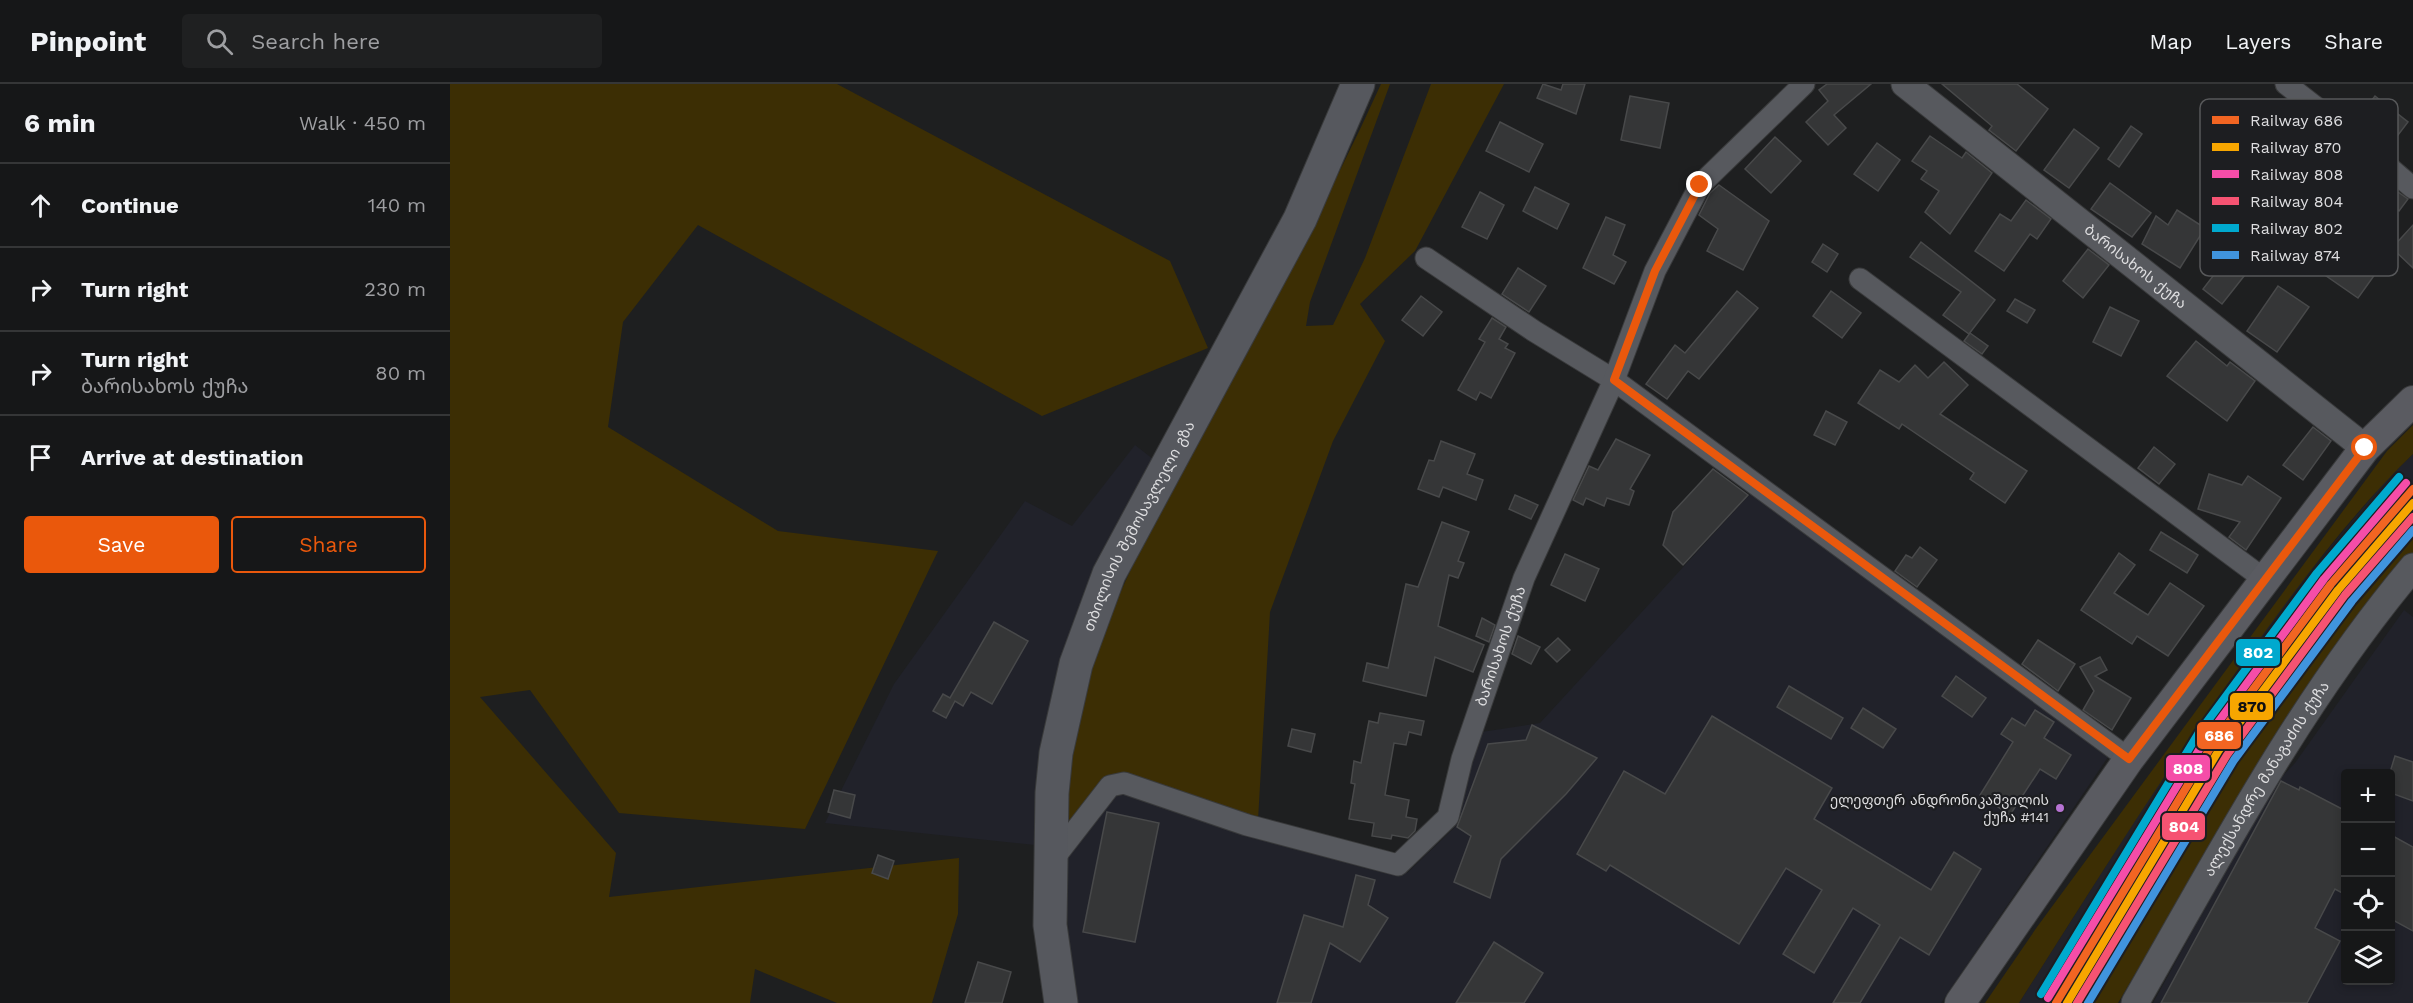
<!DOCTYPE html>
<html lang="en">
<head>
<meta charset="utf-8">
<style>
	:root { --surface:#161718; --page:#1f2021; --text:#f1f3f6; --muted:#9e9fa2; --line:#353637; --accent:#ea580c }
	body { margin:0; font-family:"Work Sans","Noto Sans Georgian",sans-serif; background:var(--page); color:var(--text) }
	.controls { position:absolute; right:18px; bottom:18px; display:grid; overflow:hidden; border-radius:6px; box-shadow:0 3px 9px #0003 }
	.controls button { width:54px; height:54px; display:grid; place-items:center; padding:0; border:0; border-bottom:2px solid var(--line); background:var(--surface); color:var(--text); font:30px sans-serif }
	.stop { position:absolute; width:18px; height:18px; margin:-14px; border:4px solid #ea580c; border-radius:50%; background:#fff }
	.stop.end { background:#ea580c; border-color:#fff; box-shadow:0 2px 6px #0008 }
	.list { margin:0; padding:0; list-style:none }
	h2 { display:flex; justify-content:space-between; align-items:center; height:78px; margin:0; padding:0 24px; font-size:26px }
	h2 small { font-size:20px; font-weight:400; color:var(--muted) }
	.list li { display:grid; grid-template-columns:39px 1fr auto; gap:18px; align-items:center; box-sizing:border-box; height:84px; padding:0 24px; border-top:2px solid var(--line) }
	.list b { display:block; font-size:22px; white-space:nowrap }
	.list p { margin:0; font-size:20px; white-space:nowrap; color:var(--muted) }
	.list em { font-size:20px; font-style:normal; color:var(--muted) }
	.actions { display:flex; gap:12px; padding:18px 24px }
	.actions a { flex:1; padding:14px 0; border:2px solid var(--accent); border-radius:6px; text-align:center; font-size:21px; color:var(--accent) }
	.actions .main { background:var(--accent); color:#fff }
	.icon { flex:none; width:33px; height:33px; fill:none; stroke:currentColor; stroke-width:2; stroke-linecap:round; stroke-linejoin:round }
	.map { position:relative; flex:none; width:1963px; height:919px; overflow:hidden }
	header { display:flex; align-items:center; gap:36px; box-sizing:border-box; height:84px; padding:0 30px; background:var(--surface); border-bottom:2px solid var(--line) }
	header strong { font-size:28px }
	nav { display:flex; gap:33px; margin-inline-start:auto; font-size:21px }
	.search { width:420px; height:54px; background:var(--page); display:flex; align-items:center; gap:15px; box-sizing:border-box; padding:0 21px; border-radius:6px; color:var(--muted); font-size:22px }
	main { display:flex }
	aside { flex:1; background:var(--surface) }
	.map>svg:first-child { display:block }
</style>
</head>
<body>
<header>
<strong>Pinpoint</strong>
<div class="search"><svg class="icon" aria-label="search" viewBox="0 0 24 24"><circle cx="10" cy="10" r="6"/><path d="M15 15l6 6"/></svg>Search here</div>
<nav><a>Map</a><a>Layers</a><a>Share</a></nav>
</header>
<main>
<aside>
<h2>6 min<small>Walk · 450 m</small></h2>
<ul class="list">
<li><svg class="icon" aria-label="ahead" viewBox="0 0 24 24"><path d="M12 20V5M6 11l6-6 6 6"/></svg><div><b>Continue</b></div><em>140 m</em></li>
<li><svg class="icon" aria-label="right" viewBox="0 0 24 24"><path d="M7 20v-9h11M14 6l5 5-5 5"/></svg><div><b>Turn right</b></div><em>230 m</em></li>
<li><svg class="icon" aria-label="right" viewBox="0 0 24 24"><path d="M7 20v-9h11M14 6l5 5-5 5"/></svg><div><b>Turn right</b><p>ბარისახოს ქუჩა</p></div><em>80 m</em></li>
<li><svg class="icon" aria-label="arrive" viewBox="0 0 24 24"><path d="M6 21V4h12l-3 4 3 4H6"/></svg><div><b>Arrive at destination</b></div></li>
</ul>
<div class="actions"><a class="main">Save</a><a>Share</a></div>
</aside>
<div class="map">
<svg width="1963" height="919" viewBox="0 0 1963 919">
	<rect width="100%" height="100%" fill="#1e1f20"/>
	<g fill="#21222a" fill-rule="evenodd">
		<polygon points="685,361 708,379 585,761 375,739 444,600 575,417 622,442"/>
		<polygon points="1963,370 1963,437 1835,596 1643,919 1569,919 1730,665 1844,506 1937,395"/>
		<polygon points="1302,408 1658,673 1491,919 627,919 622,895 613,773 659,713 675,707 795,749 957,789 1005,743 1025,649 1090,639"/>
		<path d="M1954,526L1963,533V919H1703L1822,703L1845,679ZM1896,690H1940V896H1896Z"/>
	</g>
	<g fill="#3c2e04">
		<polygon points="0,0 387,0 720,177 758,264 592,332 248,141 173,238 158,343 328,447 488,467 355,745 169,729 80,606 30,613 166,769 159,813 509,774 508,830 482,919 387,919 305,885 300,919 0,919"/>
		<path d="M931,0H940L860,218L856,242L883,241L915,174L981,0H1054L965,167L910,220L935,257L883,357L820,528L808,736L675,691L613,747C614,723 611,697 616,674C641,546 707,432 768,318C825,213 882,108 931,0Z"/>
		<path d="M1963,341V370C1901,430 1849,500 1799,570C1717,683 1644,801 1569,919H1535L1587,843L1937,367Z"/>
		<polygon points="1963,437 1963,474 1769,747 1668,919 1643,919 1835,596"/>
	</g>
	<g fill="#353637" stroke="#48494a" stroke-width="1.5">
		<polygon points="1093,0 1111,6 1113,0 1135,0 1126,30 1087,14"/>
		<polygon points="1377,0 1421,0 1384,31 1396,44 1378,61 1356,38 1378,17 1369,6"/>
		<polygon points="1492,0 1567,0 1598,25 1566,67 1539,46 1542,42"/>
		<polygon points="1180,12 1219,19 1210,64 1171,56"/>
		<polygon points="1925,12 1958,38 1942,59 1935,53 1930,59 1905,38"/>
		<polygon points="1050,38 1093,60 1079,88 1036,67"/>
		<polygon points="1681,42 1692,50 1669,83 1658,75"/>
		<polygon points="1624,45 1649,64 1619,104 1594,86"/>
		<polygon points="1480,52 1512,74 1516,68 1542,89 1500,150 1475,128 1489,107 1471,95 1477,87 1462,77"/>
		<polygon points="1325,53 1351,77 1321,109 1295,85"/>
		<polygon points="1427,59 1450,76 1428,107 1404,90"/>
		<polygon points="1660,99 1701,129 1682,153 1641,125"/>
		<polygon points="1269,101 1319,137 1293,186 1257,167 1268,145 1249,131 1260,109"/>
		<polygon points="1085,103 1119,120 1107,145 1073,127"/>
		<polygon points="1945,106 1958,115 1949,127 1936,118"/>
		<polygon points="1030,108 1054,121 1037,155 1012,143"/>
		<polygon points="1576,116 1601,135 1587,155 1580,150 1554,187 1525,167 1550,130 1561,137"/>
		<polygon points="1727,126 1755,144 1730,184 1692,160 1706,132 1718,141"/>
		<polygon points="1156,133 1175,141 1163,171 1176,178 1164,200 1133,184"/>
		<polygon points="1963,141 1963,184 1942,164"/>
		<polygon points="1894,157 1931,182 1908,214 1872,189"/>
		<polygon points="1471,158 1545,216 1519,250 1493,231 1511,208 1460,173"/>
		<polygon points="1373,160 1388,170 1377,188 1362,178"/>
		<polygon points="1638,165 1659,181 1633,214 1613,197"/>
		<polygon points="1783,166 1802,182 1772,220 1753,205"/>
		<polygon points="1068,184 1096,202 1079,228 1052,210"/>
		<polygon points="1828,202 1859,223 1827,268 1797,247"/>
		<polygon points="1287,207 1308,224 1249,295 1238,287 1217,315 1196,300 1225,261 1235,269"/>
		<polygon points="1381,207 1411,229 1392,254 1363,232"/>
		<polygon points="971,212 992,228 973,252 952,236"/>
		<polygon points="1565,215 1585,226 1577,239 1557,227"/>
		<polygon points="1660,223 1689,237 1671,272 1643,258"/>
		<polygon points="1042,234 1056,243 1049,255 1058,260 1055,264 1065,269 1041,314 1030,308 1026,316 1008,306 1035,258 1029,255"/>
		<polygon points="1520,249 1538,262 1532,270 1514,257"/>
		<polygon points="1746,257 1777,282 1780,278 1805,297 1777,337 1717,292"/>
		<polygon points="1494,278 1518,301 1490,330 1577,387 1555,419 1520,395 1524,389 1452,340 1449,345 1408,319 1430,286 1449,298 1465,281 1478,294"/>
		<polygon points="1376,327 1397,338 1385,361 1364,351"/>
		<polygon points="1863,343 1881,357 1853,396 1833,381"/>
		<polygon points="1166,355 1200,371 1180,405 1184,407 1179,421 1157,414 1154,422 1136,414 1133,421 1123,416 1139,382 1148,386"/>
		<polygon points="991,357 1025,370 1017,390 1033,396 1026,416 993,403 989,413 968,405 979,376 984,377"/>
		<polygon points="1704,363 1725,380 1709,400 1688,384"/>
		<polygon points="1263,385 1298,411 1233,481 1213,461 1223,428"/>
		<polygon points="1759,390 1792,401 1798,392 1831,414 1796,466 1779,453 1790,438 1748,425"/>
		<polygon points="1065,411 1088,421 1081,435 1059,425"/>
		<polygon points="992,438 1019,448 1008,477 1014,479 1008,494 999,491 988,542 1034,561 1023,588 985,573 976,612 913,597 917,579 938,584 956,500 968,503"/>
		<polygon points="1711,448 1748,471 1737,489 1700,466"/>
		<polygon points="1470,463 1487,476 1467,503 1445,487 1456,471 1462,474"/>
		<polygon points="1669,469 1685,481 1664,509 1690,526 1698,531 1720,499 1754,522 1718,572 1687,552 1682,560 1631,526"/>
		<polygon points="1115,470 1149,485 1135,517 1101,501"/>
		<polygon points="1032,534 1045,541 1039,558 1026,552"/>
		<polygon points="544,538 578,557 542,620 521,608 513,622 505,617 496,634 483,627 493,610 500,614"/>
		<polygon points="1068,552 1090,563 1081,580 1062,570"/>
		<polygon points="1108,554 1120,566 1107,578 1095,566"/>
		<polygon points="1588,556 1625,580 1608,607 1572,580"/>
		<polygon points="1650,573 1657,586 1645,592 1681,614 1662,646 1633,626 1644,607 1630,583"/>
		<polygon points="1506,592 1536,614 1522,633 1492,612"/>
		<polygon points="1339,602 1393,634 1381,655 1327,623"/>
		<polygon points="1413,624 1446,645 1433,664 1401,644"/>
		<polygon points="1585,626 1604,638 1594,654 1621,671 1606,695 1590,685 1560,731 1530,711 1563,658 1551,650 1562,634 1575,642"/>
		<polygon points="930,629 974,637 971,651 959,648 956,661 944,659 935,711 959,716 956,733 967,735 965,747 958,754 942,751 941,755 922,752 924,739 899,735 905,700 901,699 904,677 911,679 919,637 928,639"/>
		<polygon points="1262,632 1382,704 1364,735 1481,806 1504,768 1531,785 1479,871 1450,853 1410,919 1383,919 1430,841 1403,824 1364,889 1333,870 1372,806 1336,784 1289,860 1160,781 1156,787 1127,770 1174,687 1215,710"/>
		<polygon points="1082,641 1147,674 1116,710 1051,775 1040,814 1004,798 1021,752 1007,743 1038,660 1076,656"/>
		<polygon points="842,645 865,650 861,668 838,662"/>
		<polygon points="1945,672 1963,678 1963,717 1941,709 1941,685"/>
		<polygon points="1831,697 1849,706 1850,703 1896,727 1896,811 1885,805 1865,844 1890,857 1857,919 1711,919"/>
		<polygon points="384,706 405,711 400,734 378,728"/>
		<polygon points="657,728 709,739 685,858 633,848"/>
		<polygon points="1941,751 1963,763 1963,847 1941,835"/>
		<polygon points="428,771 444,777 438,795 422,789"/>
		<polygon points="906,791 925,796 918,821 938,834 910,878 880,859 861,919 827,919 854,831 893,843"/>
		<polygon points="1044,858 1093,889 1074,919 1006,919"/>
		<polygon points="528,878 561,888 552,919 515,919"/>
	</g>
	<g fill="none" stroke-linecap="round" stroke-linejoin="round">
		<defs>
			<g id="minor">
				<polyline points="1836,0 1899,49 1963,104"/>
				<polyline points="976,174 1084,247 1164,296 1679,675"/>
				<polyline points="1410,195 1814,495"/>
				<path id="s1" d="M601,778L660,702L674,699L797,741L948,781L998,733L1012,675L1074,494L1164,296L1205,187L1250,101L1354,0"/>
			</g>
			<g id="tertiary">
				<path id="s2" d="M1455,0L1915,364"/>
				<path id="s3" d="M1685,919C1770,770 1852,615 1963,483"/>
			</g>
			<polyline id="secondary" points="1510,919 1679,675 1915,364 1963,317"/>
			<g id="trunk">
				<path id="s4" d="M611,919L600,841L602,709L606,669L626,580L659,490L850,135L908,0"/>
			</g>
		</defs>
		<use href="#minor" stroke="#393a3b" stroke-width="23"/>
		<use href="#tertiary" stroke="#393a3b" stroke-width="29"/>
		<use href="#secondary" stroke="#393a3b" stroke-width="32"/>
		<use href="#trunk" stroke="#393a3b" stroke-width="35"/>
		<use href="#minor" stroke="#57595e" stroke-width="21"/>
		<use href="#tertiary" stroke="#57595e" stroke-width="27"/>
		<use href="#secondary" stroke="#5a5b61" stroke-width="30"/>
		<use href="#trunk" stroke="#56585e" stroke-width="33"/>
		<defs>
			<polyline id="rail-1" points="1606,919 1762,661 1881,500 1963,405"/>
			<polyline id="rail-2" points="1617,919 1769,666 1888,506 1963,419"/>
			<polyline id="rail-3" points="1598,914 1755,656 1874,495 1956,399"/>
			<polyline id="rail-4" points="1627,919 1777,671 1895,511 1963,433"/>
			<polyline id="rail-5" points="1591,910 1748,650 1867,489 1949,393"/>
			<polyline id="rail-6" points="1638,919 1784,676 1902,517 1963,446"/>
		</defs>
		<use href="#rail-1" stroke="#1d1e21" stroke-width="12"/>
		<use href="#rail-2" stroke="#1d1e21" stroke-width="12"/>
		<use href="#rail-3" stroke="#1d1e21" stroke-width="12"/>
		<use href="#rail-4" stroke="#1d1e21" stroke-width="12"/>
		<use href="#rail-5" stroke="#1d1e21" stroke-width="12"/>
		<use href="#rail-6" stroke="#1d1e21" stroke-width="12"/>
		<use href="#rail-1" stroke="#f26522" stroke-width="8"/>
		<use href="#rail-2" stroke="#f7a600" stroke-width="8"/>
		<use href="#rail-3" stroke="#f54da8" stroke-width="8"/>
		<use href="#rail-4" stroke="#f65372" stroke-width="8"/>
		<use href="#rail-5" stroke="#00a9ce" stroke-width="8"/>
		<use href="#rail-6" stroke="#4094de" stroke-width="8"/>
	</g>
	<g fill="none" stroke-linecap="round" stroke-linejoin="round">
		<polyline stroke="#ea580c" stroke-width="8" points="1250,101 1205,187 1164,296 1679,675 1915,364"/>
	</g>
	<circle fill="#b673d3" stroke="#1d1e21" stroke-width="2" cx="1610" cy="724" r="5"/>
	<g text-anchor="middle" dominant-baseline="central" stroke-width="4.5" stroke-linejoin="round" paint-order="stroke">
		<g font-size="14" fill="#dedee0" stroke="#1d1e21" text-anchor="end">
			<text x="1599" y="716">ელეფთერ ანდრონიკაშვილის<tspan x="1599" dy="17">ქუჩა #141</tspan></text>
		</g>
		<g font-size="15" fill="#dedee0" stroke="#1d1e21">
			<text stroke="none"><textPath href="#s2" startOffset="294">ბარისახოს ქუჩა</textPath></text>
			<text stroke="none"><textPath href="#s4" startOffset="494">თბილისის შემოსავლელი გზა</textPath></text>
			<text stroke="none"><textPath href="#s1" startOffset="645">ბარისახოს ქუჩა</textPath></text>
			<text stroke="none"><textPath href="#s3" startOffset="260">ალექსანდრე მანაგაძის ქუჩა</textPath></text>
		</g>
	</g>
	<rect x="1750" y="15" width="198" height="177" rx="9" fill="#1d1e21" stroke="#57585a" stroke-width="1.5"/>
	<rect x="1762" y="32" width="27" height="8" fill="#f26522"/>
	<rect x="1762" y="59" width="27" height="8" fill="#f7a600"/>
	<rect x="1762" y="86" width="27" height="8" fill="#f54da8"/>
	<rect x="1762" y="113" width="27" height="8" fill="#f65372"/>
	<rect x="1762" y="140" width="27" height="8" fill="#00a9ce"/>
	<rect x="1762" y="167" width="27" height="8" fill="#4094de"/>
	<g font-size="16" fill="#dedee0">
		<text x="1800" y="42">Railway 686</text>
		<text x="1800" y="69">Railway 870</text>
		<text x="1800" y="96">Railway 808</text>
		<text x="1800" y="123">Railway 804</text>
		<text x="1800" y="150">Railway 802</text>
		<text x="1800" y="177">Railway 874</text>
	</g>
	<g stroke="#1d1e21" stroke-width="2">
		<rect x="1785" y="554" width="46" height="29" rx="6" fill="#00a9ce"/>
		<rect x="1779" y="608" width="45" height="29" rx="6" fill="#f7a600"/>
		<rect x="1746" y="637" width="46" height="29" rx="6" fill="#f26522"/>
		<rect x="1715" y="670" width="46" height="28" rx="6" fill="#f54da8"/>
		<rect x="1711" y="728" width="45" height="29" rx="6" fill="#f65372"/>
	</g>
	<g font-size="16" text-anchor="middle" font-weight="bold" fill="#fff">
		<text x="1808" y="574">802</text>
		<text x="1769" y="657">686</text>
		<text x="1738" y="690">808</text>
		<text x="1734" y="748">804</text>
	</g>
	<g font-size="16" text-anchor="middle" font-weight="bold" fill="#111">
		<text x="1802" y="628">870</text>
	</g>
</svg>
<div class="controls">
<button>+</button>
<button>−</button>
<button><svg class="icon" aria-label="locate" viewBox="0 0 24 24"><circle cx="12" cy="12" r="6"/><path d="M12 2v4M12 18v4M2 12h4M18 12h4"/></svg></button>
<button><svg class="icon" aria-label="layers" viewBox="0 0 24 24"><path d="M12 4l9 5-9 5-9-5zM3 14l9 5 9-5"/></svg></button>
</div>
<div class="stop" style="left:1915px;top:364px"></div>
<div class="stop end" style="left:1250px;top:101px"></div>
</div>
</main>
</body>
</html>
